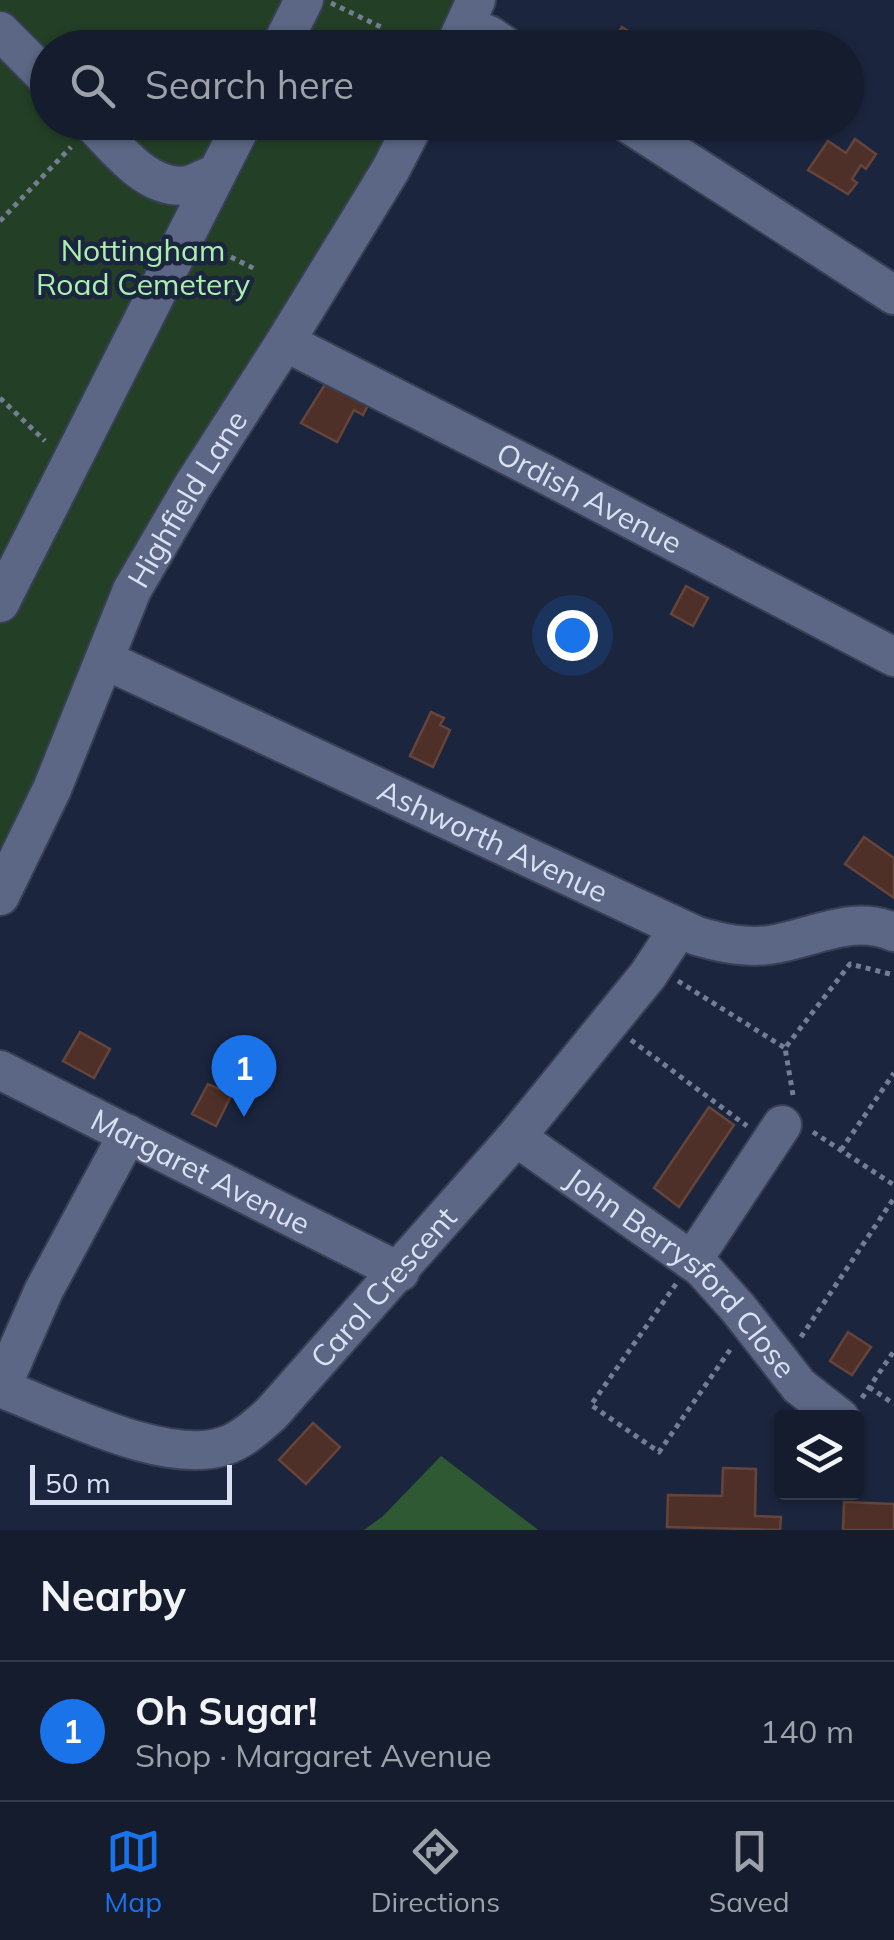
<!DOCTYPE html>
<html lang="en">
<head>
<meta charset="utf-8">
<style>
	:root { --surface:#141c2e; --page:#1d2536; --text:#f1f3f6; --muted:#9da1aa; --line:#333a4a; --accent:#1a73e8 }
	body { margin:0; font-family:Mulish,sans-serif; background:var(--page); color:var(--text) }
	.controls { position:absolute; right:30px; bottom:30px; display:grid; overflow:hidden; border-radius:10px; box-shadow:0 2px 8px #0004 }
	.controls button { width:90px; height:90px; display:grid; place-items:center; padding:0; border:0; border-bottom:2px solid var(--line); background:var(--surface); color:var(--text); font:50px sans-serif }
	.scale { position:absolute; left:30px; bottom:25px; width:202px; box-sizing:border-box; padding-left:10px; border:5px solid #dae1f2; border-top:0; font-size:28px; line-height:35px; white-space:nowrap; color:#dae1f2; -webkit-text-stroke:8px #1b253d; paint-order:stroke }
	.you { position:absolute; left:572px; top:635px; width:35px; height:35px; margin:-25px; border:8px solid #fff; border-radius:50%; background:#1a73e8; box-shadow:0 0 0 15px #1a73e833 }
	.badge { display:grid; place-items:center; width:65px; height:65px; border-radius:50%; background:var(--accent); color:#fff; font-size:32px; font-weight:700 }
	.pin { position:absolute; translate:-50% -82px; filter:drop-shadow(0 2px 5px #0008) }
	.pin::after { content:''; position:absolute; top:52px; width:35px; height:30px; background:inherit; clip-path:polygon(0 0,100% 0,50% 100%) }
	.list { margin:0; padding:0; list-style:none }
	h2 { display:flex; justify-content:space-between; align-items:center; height:130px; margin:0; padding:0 40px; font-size:42px }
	h2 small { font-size:32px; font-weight:400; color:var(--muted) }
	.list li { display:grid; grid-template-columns:65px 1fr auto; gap:30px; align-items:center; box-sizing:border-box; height:140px; padding:0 40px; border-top:2px solid var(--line) }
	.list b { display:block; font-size:38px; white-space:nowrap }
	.list p { margin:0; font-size:32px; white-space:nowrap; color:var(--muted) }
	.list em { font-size:32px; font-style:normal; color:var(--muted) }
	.icon { flex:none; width:55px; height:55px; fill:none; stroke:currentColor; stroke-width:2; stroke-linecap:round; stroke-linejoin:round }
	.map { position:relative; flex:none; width:894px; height:1530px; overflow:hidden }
	.search { position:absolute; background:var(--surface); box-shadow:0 2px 8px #0004; left:30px; right:30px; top:30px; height:110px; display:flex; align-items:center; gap:25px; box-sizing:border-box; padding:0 35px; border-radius:55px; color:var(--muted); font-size:38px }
	.sheet { height:270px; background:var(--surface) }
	nav { display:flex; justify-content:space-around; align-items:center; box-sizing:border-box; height:140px; border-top:2px solid var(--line); background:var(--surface); font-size:28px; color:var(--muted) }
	nav a { display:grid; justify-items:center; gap:5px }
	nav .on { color:var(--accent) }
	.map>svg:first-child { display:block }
</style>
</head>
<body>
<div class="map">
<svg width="894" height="1530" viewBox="0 0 894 1530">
	<rect width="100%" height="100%" fill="#1b253d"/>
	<polygon fill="#233f26" points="0,0 457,0 437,47 48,48 48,122 397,123 0,865"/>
	<polygon fill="#2e5932" points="441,1456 537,1529 538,1530 364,1530 383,1516"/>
	<g fill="#4f3028" stroke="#65443b" stroke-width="2.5">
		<polygon points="622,27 650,45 655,37 670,48 614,48 610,45"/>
		<polygon points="855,139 876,154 866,169 861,165 852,179 857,183 848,194 808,170 828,141 846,153"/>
		<polygon points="327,381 370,401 363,415 354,410 337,442 301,423"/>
		<polygon points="686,586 708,598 693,626 671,614"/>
		<polygon points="431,712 444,718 440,725 450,730 433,767 410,756"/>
		<polygon points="864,837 894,858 894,898 845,864"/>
		<polygon points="80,1032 110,1049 94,1078 63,1061"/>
		<polygon points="226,1076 238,1082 216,1126 192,1114 208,1084 219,1089"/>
		<polygon points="709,1107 734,1125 679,1207 654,1188"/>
		<polygon points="848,1332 871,1347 852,1375 830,1361"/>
		<polygon points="313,1423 340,1447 306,1484 279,1460"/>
		<polygon points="723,1468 756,1469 755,1516 781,1517 780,1530 667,1527 668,1495 722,1496"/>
		<polygon points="844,1502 894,1504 894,1530 843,1530"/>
	</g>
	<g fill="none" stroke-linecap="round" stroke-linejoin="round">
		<defs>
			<g id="minor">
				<polyline points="465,26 489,35 508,48"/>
				<polyline points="0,31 48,79"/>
				<polyline points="280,48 304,0"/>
				<polyline points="454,48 476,0"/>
				<path d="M91,122C116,147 148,192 188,185C197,183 208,176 217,173"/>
				<polyline points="626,122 894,295"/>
				<path id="s1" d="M285,342L541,472L894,657"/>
				<polyline points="0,603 243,122"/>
				<path id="s2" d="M105,660L697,936C721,943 744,948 769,945C813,939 849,914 894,932"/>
				<path id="s3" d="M0,896L52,789L132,590L192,487L285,342L391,169L415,122"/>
				<path id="s4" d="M0,1070L400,1272"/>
				<path id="s5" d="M516,1137L702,1268L738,1308L799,1386L840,1418"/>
				<polyline points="692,1261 782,1125"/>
				<path id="s6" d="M0,1388C59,1410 168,1468 227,1445C244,1439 258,1425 271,1414L516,1137L648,975L679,928"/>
				<polyline points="1,1388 44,1290 128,1134"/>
			</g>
		</defs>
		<use href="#minor" stroke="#394055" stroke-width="42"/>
		<g stroke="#747d92" stroke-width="5" stroke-dasharray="5 5" stroke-linecap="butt">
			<polyline points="331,3 383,28"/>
			<polyline points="0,221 71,147"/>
			<polyline points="213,248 255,269"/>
			<polyline points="0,398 45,441"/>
			<polyline points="678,981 785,1048"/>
			<polyline points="631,1040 747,1126"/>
			<polyline points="793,1095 785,1048 850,964 894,975"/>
			<polyline points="813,1132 894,1185"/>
			<polyline points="841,1150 894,1073"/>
			<polyline points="676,1284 591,1405 659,1452 732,1347"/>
			<polyline points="801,1337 894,1198"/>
			<polyline points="869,1387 894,1404"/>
			<polyline points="862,1398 894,1351"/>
		</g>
		<use href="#minor" stroke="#5b6784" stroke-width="38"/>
	</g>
	<g text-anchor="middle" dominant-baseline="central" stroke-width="9" stroke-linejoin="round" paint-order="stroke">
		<g font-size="30" fill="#abefaf" stroke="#1b253d">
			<text x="143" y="250">Nottingham<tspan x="143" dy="34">Road Cemetery</tspan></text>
		</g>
		<g font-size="30" fill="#dae1f2" stroke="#1b253d">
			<text stroke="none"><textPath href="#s3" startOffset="440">Highfield Lane</textPath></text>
			<text stroke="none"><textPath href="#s1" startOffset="342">Ordish Avenue</textPath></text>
			<text stroke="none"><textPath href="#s2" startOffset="428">Ashworth Avenue</textPath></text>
			<text stroke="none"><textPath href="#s4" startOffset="225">Margaret Avenue</textPath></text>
			<text stroke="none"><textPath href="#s5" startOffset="215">John Berrysford Close</textPath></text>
			<text stroke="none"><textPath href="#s6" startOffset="462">Carol Crescent</textPath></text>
		</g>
	</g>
</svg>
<div class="controls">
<button><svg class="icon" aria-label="layers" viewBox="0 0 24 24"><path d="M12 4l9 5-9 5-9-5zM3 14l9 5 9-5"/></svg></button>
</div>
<div class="scale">50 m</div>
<div class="you"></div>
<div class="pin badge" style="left:244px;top:1117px">1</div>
<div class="search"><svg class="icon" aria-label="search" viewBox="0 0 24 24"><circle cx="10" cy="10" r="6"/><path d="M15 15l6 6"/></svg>Search here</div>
</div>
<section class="sheet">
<h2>Nearby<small></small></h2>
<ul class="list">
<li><span class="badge">1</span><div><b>Oh Sugar!</b><p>Shop · Margaret Avenue</p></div><em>140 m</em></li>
</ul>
</section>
<nav>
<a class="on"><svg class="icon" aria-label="map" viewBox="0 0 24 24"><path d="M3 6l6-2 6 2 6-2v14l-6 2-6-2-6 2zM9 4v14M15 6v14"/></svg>Map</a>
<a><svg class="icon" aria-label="directions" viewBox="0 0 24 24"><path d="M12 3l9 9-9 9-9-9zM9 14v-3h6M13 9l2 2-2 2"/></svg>Directions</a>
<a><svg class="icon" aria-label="saved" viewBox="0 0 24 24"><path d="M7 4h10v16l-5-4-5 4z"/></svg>Saved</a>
</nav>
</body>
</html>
